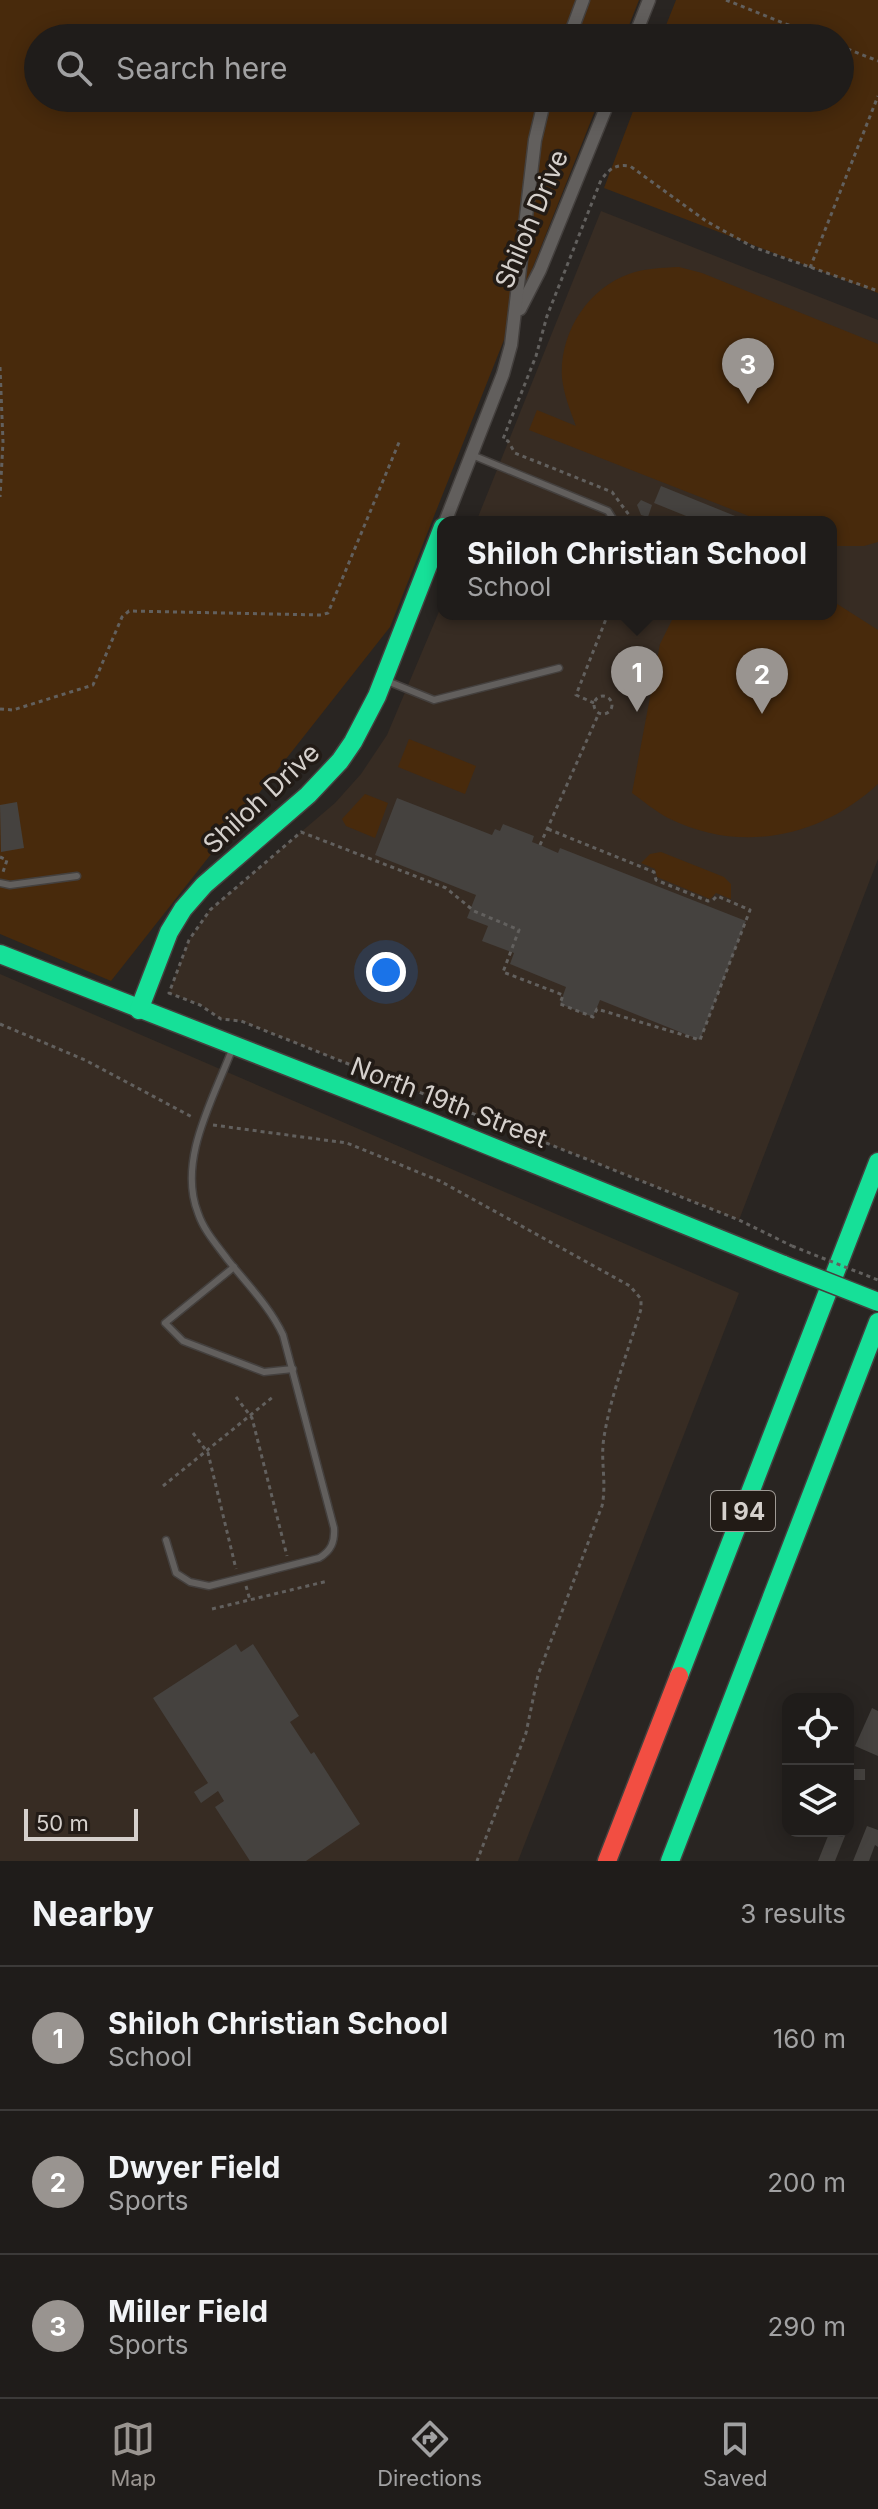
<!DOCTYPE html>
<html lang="en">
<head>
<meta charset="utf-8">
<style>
	:root { --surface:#1f1c1a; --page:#2c2927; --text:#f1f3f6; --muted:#a1a1a2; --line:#3c3a39; --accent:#999490 }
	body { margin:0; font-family:Inter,sans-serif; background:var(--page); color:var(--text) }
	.controls { position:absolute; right:24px; bottom:24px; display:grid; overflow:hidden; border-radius:16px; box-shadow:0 4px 20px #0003 }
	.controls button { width:72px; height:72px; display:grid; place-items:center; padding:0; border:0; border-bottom:2px solid var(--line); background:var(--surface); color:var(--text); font:40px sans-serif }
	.scale { position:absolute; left:24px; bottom:20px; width:114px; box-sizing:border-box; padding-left:8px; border:4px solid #d5d0cc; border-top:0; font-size:22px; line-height:28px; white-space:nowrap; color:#d5d0cc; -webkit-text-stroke:6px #221b16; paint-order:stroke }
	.you { position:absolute; left:386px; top:972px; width:28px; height:28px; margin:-20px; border:6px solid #fff; border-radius:50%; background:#1a73e8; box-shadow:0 0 0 12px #1a73e833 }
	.badge { display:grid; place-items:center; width:52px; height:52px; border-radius:50%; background:var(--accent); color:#fff; font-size:26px; font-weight:700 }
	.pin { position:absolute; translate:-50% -66px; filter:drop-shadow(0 2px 4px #0008) }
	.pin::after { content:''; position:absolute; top:42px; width:28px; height:24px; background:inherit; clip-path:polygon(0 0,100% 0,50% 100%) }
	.popup { position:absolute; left:437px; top:516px; width:400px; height:104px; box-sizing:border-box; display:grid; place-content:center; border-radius:16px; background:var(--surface); filter:drop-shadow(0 2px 6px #0005); font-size:26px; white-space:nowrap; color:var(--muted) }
	.popup b { font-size:30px; color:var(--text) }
	.popup::after { content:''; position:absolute; left:50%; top:100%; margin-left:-16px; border:16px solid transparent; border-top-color:var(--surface) }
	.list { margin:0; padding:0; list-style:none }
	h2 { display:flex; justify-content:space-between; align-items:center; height:104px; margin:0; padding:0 32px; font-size:34px }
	h2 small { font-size:26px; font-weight:400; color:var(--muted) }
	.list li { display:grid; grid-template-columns:52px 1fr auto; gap:24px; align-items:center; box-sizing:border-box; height:144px; padding:0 32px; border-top:2px solid var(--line) }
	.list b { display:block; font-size:30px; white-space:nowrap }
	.list p { margin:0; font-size:26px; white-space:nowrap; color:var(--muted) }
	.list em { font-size:26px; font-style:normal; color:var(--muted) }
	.icon { flex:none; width:44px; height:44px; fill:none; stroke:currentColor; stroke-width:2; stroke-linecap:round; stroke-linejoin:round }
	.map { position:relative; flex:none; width:878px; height:1861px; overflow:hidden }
	.search { position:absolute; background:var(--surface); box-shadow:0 4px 20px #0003; left:24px; right:24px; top:24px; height:88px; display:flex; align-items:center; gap:20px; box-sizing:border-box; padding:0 28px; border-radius:44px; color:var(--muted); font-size:30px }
	.sheet { height:536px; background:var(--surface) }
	nav { display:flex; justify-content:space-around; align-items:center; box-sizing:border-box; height:112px; border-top:2px solid var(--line); background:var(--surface); font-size:22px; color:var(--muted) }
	nav a { display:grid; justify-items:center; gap:4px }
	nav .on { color:var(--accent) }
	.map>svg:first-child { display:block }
</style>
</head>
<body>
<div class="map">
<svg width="878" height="1861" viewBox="0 0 878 1861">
	<rect width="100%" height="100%" fill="#292522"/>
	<g fill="#372c23">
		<polygon points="601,211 878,320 878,859 739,1220 241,1021 221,1019 201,1005 169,993 189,940 210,910 335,803 361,774 387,735 443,602 443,614 831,614 831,522 476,522"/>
		<polygon points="0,974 739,1293 518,1861 0,1861"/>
	</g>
	<g fill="#482a0c">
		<polygon points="0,0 639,0 624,38 38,38 38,98 600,98 390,627 111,981 0,934"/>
		<polygon points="676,0 878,0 878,293 604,188 638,98 840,98 840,38 661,38"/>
		<path d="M679,267L702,273L878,344V542L864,546H831V522H764L529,430L537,410L576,426C570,410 564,395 562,378C559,334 587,289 629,274C645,268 662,268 679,267Z"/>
		<path d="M831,600L878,630V784C820,838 740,854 668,818C655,811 643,801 632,793L660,644L675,614H831Z"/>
		<polygon points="409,739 476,766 465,794 398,767"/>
		<polygon points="365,794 388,803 375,838 346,826 342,819"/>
		<polygon points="661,852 724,877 731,884 731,899 716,893 710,899 657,877 655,869 641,863 650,854"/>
	</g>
	<g fill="#45423f">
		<polygon points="661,486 750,522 701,522 654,503"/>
		<polygon points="641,500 652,505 648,517 641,515 637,505"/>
		<polygon points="397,798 492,835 495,829 500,831 503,824 534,836 532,842 540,845 558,853 560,848 746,921 700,1040 600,1000 593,1017 560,1004 566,987 510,964 514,953 482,941 488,926 467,918 476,895 375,855"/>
		<polygon points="17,802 24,848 1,852 0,805"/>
		<polygon points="236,1644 241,1652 253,1644 299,1716 290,1722 311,1754 314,1752 360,1824 306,1861 250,1861 215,1807 224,1801 218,1791 201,1803 194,1792 208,1783 153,1698"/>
		<polygon points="872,1708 878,1711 878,1756 855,1746"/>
		<rect x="854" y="1769" width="11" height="11"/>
		<polygon points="867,1826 878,1830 878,1847 875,1845 869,1861 853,1861"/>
		<polygon points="830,1831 847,1831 835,1861 818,1861"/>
	</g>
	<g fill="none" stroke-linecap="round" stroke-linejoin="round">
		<defs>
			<g id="lane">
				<polyline points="472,455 608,511 615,522"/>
				<polyline points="387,681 434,700 559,668"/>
				<polyline points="0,883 10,885 77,876"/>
				<polyline points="234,1267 165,1323 183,1341 264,1372 293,1369"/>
				<path d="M166,1540L176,1573L190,1582L209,1586L319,1558C331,1551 335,1542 334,1528L283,1335C270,1307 247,1284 228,1260C217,1245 204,1231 198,1213C177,1160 214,1098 233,1047"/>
			</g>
			<g id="street">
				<polyline points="569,38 583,0"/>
				<polyline points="634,38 649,0"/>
				<polyline points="520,309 540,270 610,98"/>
				<polyline points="445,522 503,374 511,345 535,140 545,98"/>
			</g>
			<g id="fast">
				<polyline points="0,954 428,1121 784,1265"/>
				<polyline points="139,1010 169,932 183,909 204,885 308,795 340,761 353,742 377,696 443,527"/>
				<polyline points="679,1676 878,1162"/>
				<polyline points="670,1861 878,1322"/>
			</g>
			<polyline id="jam" points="607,1861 679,1676"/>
		</defs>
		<use href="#lane" stroke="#44403e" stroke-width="9"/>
		<use href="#street" stroke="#44403e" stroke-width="15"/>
		<use href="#fast" stroke="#44403e" stroke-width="21"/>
		<use href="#jam" stroke="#44403e" stroke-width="21"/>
		<g stroke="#62605e" stroke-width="3" stroke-dasharray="4 4" stroke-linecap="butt">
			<polyline points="726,0 821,38"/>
			<polyline points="840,46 878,61"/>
			<polyline points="810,268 878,96"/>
			<polyline points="0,367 3,442 0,497"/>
			<path d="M629,522V515L612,492L515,453L508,441L503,439L536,356L547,316L601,180C610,168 616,164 630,166L706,221L753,247L878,291"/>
			<circle cx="603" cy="705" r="9"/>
			<polyline points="594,703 576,695 608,614"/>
			<polyline points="0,709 13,710 93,685 122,617 129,611 321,615 328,613 400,440"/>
			<polyline points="548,829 654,872 656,880 708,901 713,900 717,896 750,910 700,1040 597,1009 593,1017 560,1004 563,995 503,972 519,930 474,911 446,888 301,832 210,910 189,940 169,993 200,1005 221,1019 241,1021 739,1220 792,1246"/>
			<polyline points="540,845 599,713"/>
			<polyline points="0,857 7,860 3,872"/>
			<polyline points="0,1024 85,1060 194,1118"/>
			<path d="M213,1125L347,1143L440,1181L630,1286L641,1299V1309C628,1351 611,1394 604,1437C600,1461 607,1482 602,1506L538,1675L526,1733L477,1861"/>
			<polyline points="236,1397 252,1418 287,1556"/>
			<polyline points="193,1433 208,1453 236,1569"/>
			<polyline points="163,1486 274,1396"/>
			<polyline points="246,1586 250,1600"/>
			<polyline points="212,1609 328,1581"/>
		</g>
		<use href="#lane" stroke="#625f5d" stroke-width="6"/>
		<use href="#street" stroke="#625f5d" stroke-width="12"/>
		<use href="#fast" stroke="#16e098" stroke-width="18"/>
		<use href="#jam" stroke="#f24e42" stroke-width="18"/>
		<defs>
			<polyline id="fast-bridge" points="784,1265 878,1302"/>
		</defs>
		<use href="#fast-bridge" stroke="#44403e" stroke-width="21" stroke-linecap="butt"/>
		<polyline stroke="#62605e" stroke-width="3" stroke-dasharray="4 4" stroke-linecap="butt" points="792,1246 878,1280"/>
		<use href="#fast-bridge" stroke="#16e098" stroke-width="18"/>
	</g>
	<g text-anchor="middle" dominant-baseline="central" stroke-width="7" stroke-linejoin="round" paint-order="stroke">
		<rect fill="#221b16" stroke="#9f9a95" stroke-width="2" x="711" y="1491" width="64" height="40" rx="6"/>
		<g font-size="24" font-weight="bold" fill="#d5d0cc">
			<text x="743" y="1511">I 94</text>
		</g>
		<g font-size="26" fill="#d5d0cc" stroke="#221b16">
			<text transform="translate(531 219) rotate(-67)">Shiloh Drive</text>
			<text transform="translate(261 798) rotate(-43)">Shiloh Drive</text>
			<text transform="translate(449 1102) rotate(21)">North 19th Street</text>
		</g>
	</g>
</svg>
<div class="controls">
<button><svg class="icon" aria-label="locate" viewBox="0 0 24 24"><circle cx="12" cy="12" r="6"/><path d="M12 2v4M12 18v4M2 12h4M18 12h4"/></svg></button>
<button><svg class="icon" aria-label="layers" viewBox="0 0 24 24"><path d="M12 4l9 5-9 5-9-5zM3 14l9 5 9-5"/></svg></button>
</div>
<div class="scale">50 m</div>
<div class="you"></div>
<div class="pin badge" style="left:637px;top:712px">1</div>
<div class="popup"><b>Shiloh Christian School</b>School</div>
<div class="pin badge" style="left:762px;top:714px">2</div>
<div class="pin badge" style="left:748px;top:404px">3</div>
<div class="search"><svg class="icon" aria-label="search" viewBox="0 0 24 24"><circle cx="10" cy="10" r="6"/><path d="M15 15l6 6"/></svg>Search here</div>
</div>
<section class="sheet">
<h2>Nearby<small>3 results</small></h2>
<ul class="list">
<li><span class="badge">1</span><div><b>Shiloh Christian School</b><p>School</p></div><em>160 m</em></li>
<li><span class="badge">2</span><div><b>Dwyer Field</b><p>Sports</p></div><em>200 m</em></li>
<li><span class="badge">3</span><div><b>Miller Field</b><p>Sports</p></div><em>290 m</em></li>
</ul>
</section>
<nav>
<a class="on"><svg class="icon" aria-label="map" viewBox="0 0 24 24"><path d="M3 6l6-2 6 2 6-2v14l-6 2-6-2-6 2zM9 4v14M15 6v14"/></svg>Map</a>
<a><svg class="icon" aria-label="directions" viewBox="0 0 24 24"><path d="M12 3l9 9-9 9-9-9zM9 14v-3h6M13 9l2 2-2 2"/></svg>Directions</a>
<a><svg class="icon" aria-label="saved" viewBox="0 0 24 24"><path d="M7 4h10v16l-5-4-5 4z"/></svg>Saved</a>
</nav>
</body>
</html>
